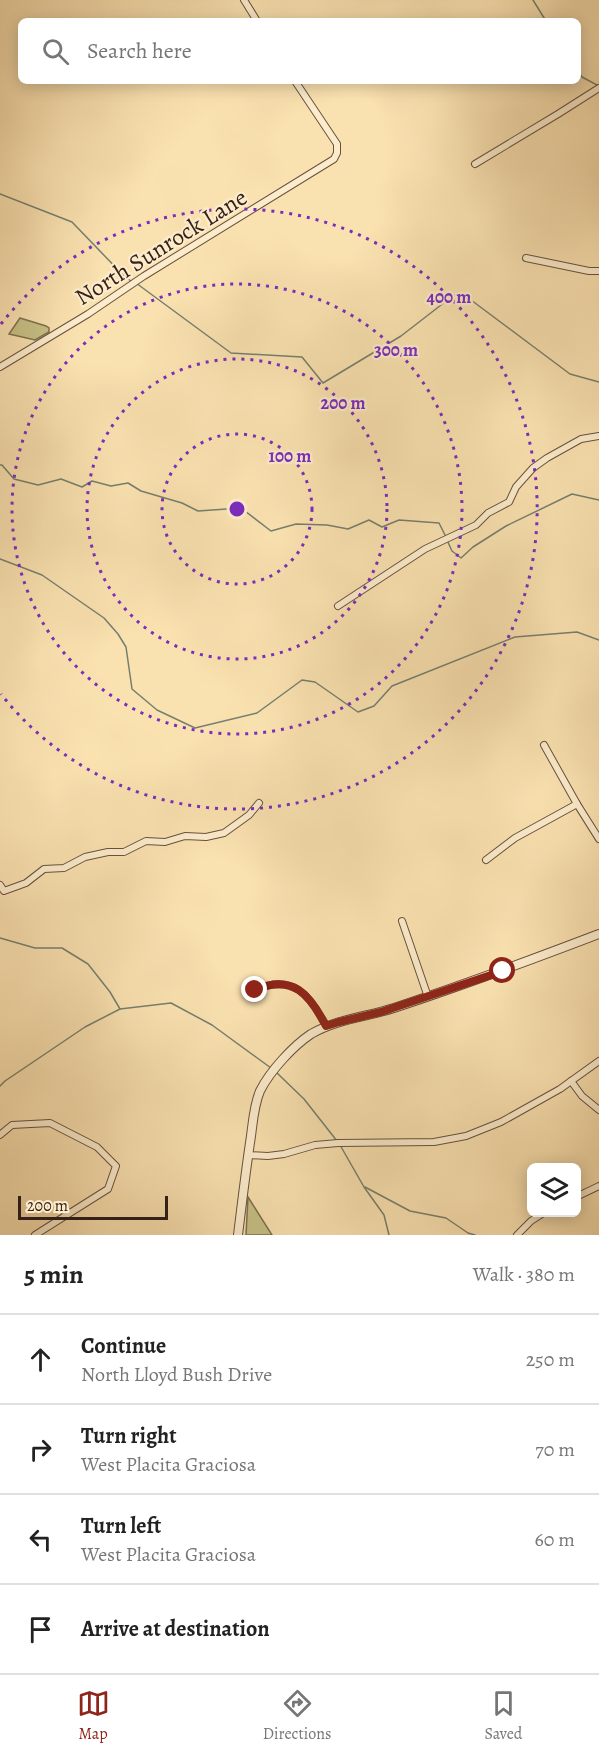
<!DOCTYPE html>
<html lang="en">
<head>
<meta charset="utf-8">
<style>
	:root { --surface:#fff; --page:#f6f6f6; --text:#222; --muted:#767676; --line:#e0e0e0; --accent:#8f2418 }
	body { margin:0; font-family:Alegreya,serif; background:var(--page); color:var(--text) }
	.controls { position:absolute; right:18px; bottom:18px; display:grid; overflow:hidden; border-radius:9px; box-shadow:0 3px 15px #0003 }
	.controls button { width:54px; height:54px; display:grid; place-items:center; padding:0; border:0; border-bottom:2px solid var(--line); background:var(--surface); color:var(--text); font:30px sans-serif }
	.scale { position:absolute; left:18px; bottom:15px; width:150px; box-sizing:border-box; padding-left:6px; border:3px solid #362118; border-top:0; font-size:16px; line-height:21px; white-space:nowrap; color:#362118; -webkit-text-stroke:4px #fceccc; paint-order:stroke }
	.stop { position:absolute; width:18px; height:18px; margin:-14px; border:4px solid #8f2418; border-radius:50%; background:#fff }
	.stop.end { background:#8f2418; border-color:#fff; box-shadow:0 2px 6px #0008 }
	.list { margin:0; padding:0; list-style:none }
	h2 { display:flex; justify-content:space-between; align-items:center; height:78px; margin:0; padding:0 24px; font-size:26px }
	h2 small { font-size:20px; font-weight:400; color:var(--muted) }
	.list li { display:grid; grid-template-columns:39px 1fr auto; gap:18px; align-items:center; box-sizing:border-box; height:90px; padding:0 24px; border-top:2px solid var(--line) }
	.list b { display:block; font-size:22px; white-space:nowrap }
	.list p { margin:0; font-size:20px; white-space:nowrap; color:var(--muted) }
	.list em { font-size:20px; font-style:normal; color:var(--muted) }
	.icon { flex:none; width:33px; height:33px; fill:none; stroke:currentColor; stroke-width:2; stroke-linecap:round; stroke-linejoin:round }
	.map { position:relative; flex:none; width:599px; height:1235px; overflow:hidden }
	.search { position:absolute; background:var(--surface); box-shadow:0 3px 15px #0003; left:18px; right:18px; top:18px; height:66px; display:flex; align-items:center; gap:15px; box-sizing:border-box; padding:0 21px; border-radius:9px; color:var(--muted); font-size:22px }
	.sheet { height:438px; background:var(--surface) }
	nav { display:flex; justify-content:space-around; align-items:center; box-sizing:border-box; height:84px; border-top:2px solid var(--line); background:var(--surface); font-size:16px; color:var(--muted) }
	nav a { display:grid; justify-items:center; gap:3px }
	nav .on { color:var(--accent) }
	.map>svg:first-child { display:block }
</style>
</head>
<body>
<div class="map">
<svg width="599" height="1235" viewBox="0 0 599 1235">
	<rect width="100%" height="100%" fill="#fae1b0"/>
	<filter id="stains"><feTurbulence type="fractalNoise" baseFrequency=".00333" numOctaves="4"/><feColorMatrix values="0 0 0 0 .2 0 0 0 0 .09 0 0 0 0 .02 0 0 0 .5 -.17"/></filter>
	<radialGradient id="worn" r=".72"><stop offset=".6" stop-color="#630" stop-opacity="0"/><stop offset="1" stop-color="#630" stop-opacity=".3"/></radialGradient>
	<g fill="#c6c186" stroke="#7e714f" stroke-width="1.5">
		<polygon points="20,318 46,326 49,328 49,332 35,340 9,334"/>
		<polygon points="248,1197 272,1235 246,1235"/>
	</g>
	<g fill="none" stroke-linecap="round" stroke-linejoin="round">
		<g stroke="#757f6f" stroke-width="1.5">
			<polyline points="533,0 546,21"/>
			<polyline points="578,71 582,77 599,86"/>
			<polyline points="0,194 72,222 124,276 131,281"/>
			<polyline points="136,283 231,353 302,357 323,383 401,336 454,295 471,300 570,374 599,382"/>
			<polyline points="0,465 2,465 14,479 38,485 61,479 82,487 92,481 111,486 128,483 141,491 182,503 198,511 241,508 271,531 296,524 327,525 348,529 369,520 382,527 399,520 439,523 445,535"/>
			<polyline points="447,540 452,551 461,558 473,547 506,526 572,494 599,500"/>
			<polyline points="0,559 42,575 104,618 118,634 126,647 132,689 157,710 195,728 257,713 302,680 315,682 358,712 374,706 392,686 515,637 577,632 599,640"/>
			<polyline points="0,938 35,948 62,948 88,964 110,992 120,1009"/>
			<polyline points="277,1073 304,1099 337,1141"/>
			<polyline points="0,1086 5,1081 85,1027 120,1009 171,1003 212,1025 271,1068"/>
			<polyline points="340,1145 364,1187 384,1215 389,1235"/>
			<polyline points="365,1187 410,1211 446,1218 468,1233 475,1235"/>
		</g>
		<defs>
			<g id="minor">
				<polyline points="244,0 257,21"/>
				<polyline points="475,164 558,114 599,88"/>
				<polyline points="526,258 589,271 599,271"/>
				<polyline points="0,367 88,314 144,276 334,159 337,153 337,144 295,81"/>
				<polyline points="338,606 425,549 476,525 488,513 509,502 516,487 533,468 547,458 581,439 599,436"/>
				<polyline points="544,745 577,804 599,839"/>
				<polyline points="486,860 515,838 577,804"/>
				<polyline points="0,885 4,891 26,883 44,869 64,868 85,857 108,852 124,852 146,841 165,842 185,836 206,837 224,833 249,815 259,803"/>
				<polyline points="402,921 428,997"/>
				<path d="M255,990C293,973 310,995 326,1026"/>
				<polyline points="571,1081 582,1096 599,1110"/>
				<polyline points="0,1135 12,1125 50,1123 97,1147 116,1166 108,1189 35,1235"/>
				<polyline points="248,1155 268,1156 284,1154 315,1145 338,1143 434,1142 466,1136 501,1122 560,1089 599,1061"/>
				<polyline points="576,1197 599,1186"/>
				<polyline points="517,1235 531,1221 545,1212"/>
			</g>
			<path id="tertiary" d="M238,1235C242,1202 246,1169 251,1136C253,1121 254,1105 260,1091C270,1071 293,1046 311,1034C337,1019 366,1017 394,1008C463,985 531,960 599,934"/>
		</defs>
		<use href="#minor" stroke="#67513e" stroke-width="8"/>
		<use href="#tertiary" stroke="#67513e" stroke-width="10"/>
		<use href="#minor" stroke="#fceccc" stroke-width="6"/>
		<use href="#tertiary" stroke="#fceccc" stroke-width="8"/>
	</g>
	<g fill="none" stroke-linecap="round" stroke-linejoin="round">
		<path stroke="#8f2418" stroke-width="8" d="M255,990C293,973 310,995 326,1026L339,1022L381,1012L503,971"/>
	</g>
	<g fill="none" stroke="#7b2cbf" stroke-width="3" stroke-dasharray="3 6">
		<circle cx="237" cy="509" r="75"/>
		<circle cx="237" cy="509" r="150"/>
		<circle cx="237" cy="509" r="225"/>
		<path d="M1 324A300 300 0 1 1 1 694"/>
	</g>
	<g text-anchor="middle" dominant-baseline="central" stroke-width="4.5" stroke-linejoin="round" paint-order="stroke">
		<g font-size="24" fill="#362118" stroke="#fceccc">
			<text transform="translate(161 247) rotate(-32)">North Sunrock Lane</text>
		</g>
	</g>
	<circle cx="237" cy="509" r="9" fill="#7b2cbf" stroke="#fceccc" stroke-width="3"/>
	<g font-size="18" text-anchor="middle" font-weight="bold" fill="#7b2cbf" stroke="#fceccc" stroke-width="4.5" stroke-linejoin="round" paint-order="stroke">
		<text x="449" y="303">400 m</text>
		<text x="396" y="356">300 m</text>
		<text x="343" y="409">200 m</text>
		<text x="290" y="462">100 m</text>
	</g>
	<rect width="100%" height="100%" filter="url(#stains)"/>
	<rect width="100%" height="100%" fill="url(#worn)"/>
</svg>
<div class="controls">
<button><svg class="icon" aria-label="layers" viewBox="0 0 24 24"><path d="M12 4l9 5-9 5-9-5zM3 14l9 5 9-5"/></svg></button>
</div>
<div class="scale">200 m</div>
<div class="stop" style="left:503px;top:971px"></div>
<div class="stop end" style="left:255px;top:990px"></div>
<div class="search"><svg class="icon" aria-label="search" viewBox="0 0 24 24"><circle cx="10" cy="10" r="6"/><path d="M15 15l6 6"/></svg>Search here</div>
</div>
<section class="sheet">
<h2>5 min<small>Walk · 380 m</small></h2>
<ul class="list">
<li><svg class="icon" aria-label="ahead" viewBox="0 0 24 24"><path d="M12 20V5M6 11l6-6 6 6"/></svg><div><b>Continue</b><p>North Lloyd Bush Drive</p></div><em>250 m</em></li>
<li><svg class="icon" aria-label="right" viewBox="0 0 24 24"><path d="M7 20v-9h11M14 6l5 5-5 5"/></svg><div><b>Turn right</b><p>West Placita Graciosa</p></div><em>70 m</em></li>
<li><svg class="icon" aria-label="left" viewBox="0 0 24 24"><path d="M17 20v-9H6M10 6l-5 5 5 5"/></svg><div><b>Turn left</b><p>West Placita Graciosa</p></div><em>60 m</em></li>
<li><svg class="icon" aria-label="arrive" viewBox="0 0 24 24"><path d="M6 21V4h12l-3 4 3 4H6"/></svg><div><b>Arrive at destination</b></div></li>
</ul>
</section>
<nav>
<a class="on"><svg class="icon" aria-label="map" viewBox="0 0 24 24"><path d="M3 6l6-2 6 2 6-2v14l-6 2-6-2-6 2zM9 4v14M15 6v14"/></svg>Map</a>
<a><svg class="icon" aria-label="directions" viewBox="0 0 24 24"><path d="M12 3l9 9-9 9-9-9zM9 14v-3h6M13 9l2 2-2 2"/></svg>Directions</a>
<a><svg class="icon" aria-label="saved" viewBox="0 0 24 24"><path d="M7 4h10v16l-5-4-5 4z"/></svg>Saved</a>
</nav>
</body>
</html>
